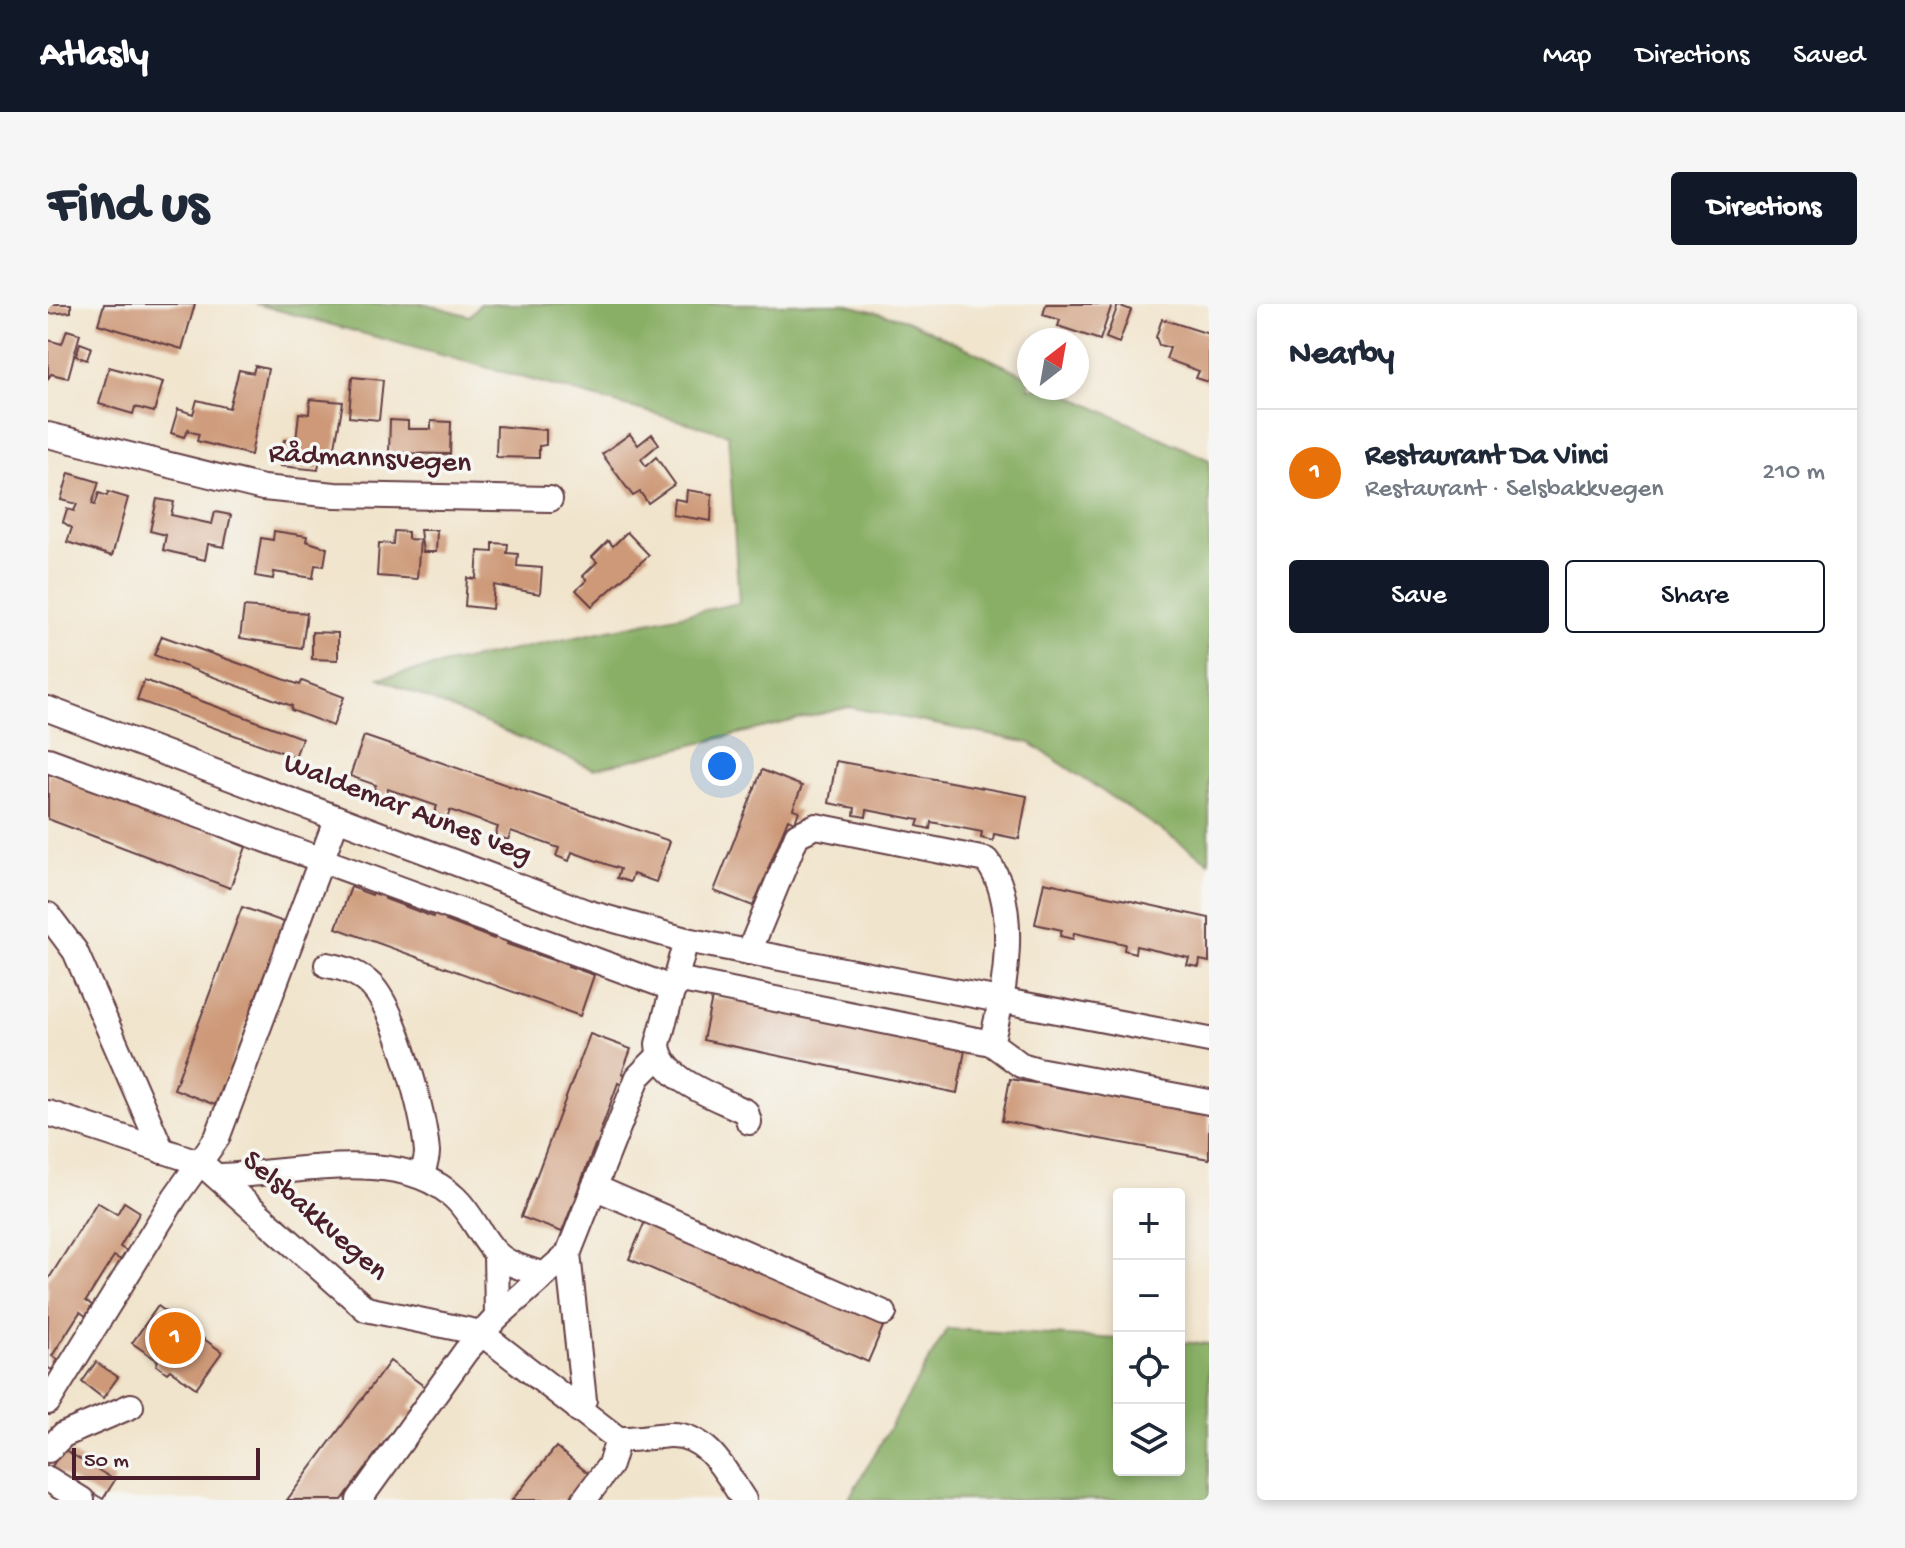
<!DOCTYPE html>
<html lang="en">
<head>
<meta charset="utf-8">
<style>
	:root { --surface:#fff; --page:#f6f6f7; --text:#1f2937; --muted:#747a83; --line:#e0e1e3; --accent:#111827 }
	body { margin:0; font-family:"Gochi Hand",sans-serif; background:var(--page); color:var(--text) }
	.controls { position:absolute; right:24px; bottom:24px; display:grid; overflow:hidden; border-radius:8px; box-shadow:0 4px 12px #0003 }
	.controls button { width:72px; height:72px; display:grid; place-items:center; padding:0; border:0; border-bottom:2px solid var(--line); background:var(--surface); color:var(--text); font:40px sans-serif }
	.compass { position:absolute; left:969px; top:24px; width:72px; height:72px; border-radius:50%; background:var(--surface); box-shadow:0 4px 12px #0003; rotate:31deg }
	.scale { position:absolute; left:24px; bottom:20px; width:188px; box-sizing:border-box; padding-left:8px; border:4px solid #4a1f2b; border-top:0; font-size:22px; line-height:28px; white-space:nowrap; color:#4a1f2b; -webkit-text-stroke:6px #f6f6f2; paint-order:stroke }
	.you { position:absolute; left:674px; top:462px; width:28px; height:28px; margin:-20px; border:6px solid #fff; border-radius:50%; background:#1a73e8; box-shadow:0 0 0 12px #1a73e833 }
	.badge { display:grid; place-items:center; width:52px; height:52px; border-radius:50%; background:var(--accent); color:#fff; font-size:26px; font-weight:700 }
	.pin { position:absolute; translate:-50% -50%; border:4px solid #fff; box-shadow:0 2px 8px #0006 }
	.list { margin:0; padding:0; list-style:none }
	h2 { display:flex; justify-content:space-between; align-items:center; height:104px; margin:0; padding:0 32px; font-size:34px }
	h2 small { font-size:26px; font-weight:400; color:var(--muted) }
	.list li { display:grid; grid-template-columns:52px 1fr auto; gap:24px; align-items:center; box-sizing:border-box; height:128px; padding:0 32px; border-top:2px solid var(--line) }
	.list b { display:block; font-size:30px; white-space:nowrap }
	.list p { margin:0; font-size:26px; white-space:nowrap; color:var(--muted) }
	.list em { font-size:26px; font-style:normal; color:var(--muted) }
	.actions { display:flex; gap:16px; padding:24px 32px }
	.actions a { flex:1; padding:18px 0; border:2px solid var(--accent); border-radius:8px; text-align:center; font-size:28px; color:var(--accent) }
	.actions .main { background:var(--accent); color:#fff }
	.icon { flex:none; width:44px; height:44px; fill:none; stroke:currentColor; stroke-width:2; stroke-linecap:round; stroke-linejoin:round }
	.map { position:relative; flex:none; width:1161px; height:1196px; overflow:hidden; border-radius:8px }
	header { display:flex; align-items:center; gap:48px; box-sizing:border-box; height:112px; padding:0 40px; background:var(--accent); color:#fff }
	header strong { font-size:38px }
	nav { display:flex; gap:44px; margin-inline-start:auto; font-size:28px }
	.intro { display:flex; align-items:center; justify-content:space-between; box-sizing:border-box; height:192px; padding:0 48px }
	h1 { margin:0; font-size:56px }
	.button { padding:20px 36px; border-radius:8px; background:var(--accent); color:#fff; font-size:28px; font-weight:700 }
	main { display:flex; gap:48px; padding:0 48px }
	aside { flex:1; background:var(--surface); border-radius:8px; box-shadow:0 4px 12px #0003 }
	.map>svg:first-child { display:block }
</style>
</head>
<body>
<header>
<strong>Atlasly</strong>
<nav><a>Map</a><a>Directions</a><a>Saved</a></nav>
</header>
<div class="intro"><h1>Find us</h1><a class="button">Directions</a></div>
<main>
<div class="map">
<svg width="1161" height="1196" viewBox="0 0 1161 1196">
	<rect width="100%" height="100%" fill="#f6f6f2"/>
	<filter id="ink" filterUnits="userSpaceOnUse"><feTurbulence type="fractalNoise" baseFrequency=".0125" numOctaves="2"/><feDisplacementMap in="SourceGraphic" scale="16" xChannelSelector="R" yChannelSelector="G"/><feConvolveMatrix kernelMatrix="1 2 1 2 8 2 1 2 1" color-interpolation-filters="sRGB"/></filter>
	<filter id="wash" filterUnits="userSpaceOnUse"><feTurbulence type="fractalNoise" baseFrequency=".006" numOctaves="4" result="noise"/><feDisplacementMap in="SourceGraphic" scale="32" xChannelSelector="R" yChannelSelector="G"/><feGaussianBlur stdDeviation="1.8" result="paint"/><feColorMatrix in="noise" values="0 0 0 0 0 0 0 0 0 0 0 0 0 0 0 0 0 1.4 0 .05"/><feComposite in="paint" operator="in"/></filter>
	<g filter="url(#wash)">
		<rect width="100%" height="100%" fill="#f1e4cc"/>
		<g fill="#88af65" stroke="#696748" stroke-width="2">
			<polygon points="208,0 379,0 422,12 432,0 797,0 858,16 981,73 981,84 1005,84 1161,156 1161,558 982,439 801,403 546,465 331,374 691,299 680,130"/>
			<polygon points="899,1025 1071,1035 1071,1166 1131,1166 1131,1038 1161,1040 1161,1196 800,1196"/>
		</g>
		<g id="blocks">
			<g fill="#cd9978">
				<polygon points="0,0 23,0 23,8 0,10"/>
				<polygon points="56,0 147,0 134,45 50,20"/>
				<polygon points="998,0 1064,0 1052,36 1010,22 1012,16 995,11"/>
				<polygon points="1070,1 1083,6 1071,39 1058,34"/>
				<polygon points="1114,15 1161,30 1161,78 1148,74 1151,67 1118,55 1122,44 1111,41 1108,33"/>
				<polygon points="19,26 32,30 20,74 3,70 0,75 0,36 14,40"/>
				<polygon points="32,39 43,43 39,56 28,52"/>
				<polygon points="207,62 220,65 203,151 149,137 151,130 140,127 141,124 136,133 123,129 130,105 145,110 149,96 181,104 191,66 205,69"/>
				<polygon points="61,63 115,78 106,108 87,103 85,110 51,100"/>
				<polygon points="304,73 335,76 331,116 301,113"/>
				<polygon points="262,95 295,98 286,148 273,147 270,166 233,162 236,136 248,137 251,109 261,110"/>
				<polygon points="342,116 360,117 360,125 383,125 383,117 403,118 402,150 341,149"/>
				<polygon points="449,122 498,126 498,141 491,142 491,154 448,153"/>
				<polygon points="582,130 590,141 604,130 611,140 593,155 598,162 608,153 627,180 600,199 592,188 585,192 554,150"/>
				<polygon points="21,169 51,178 44,200 47,201 51,189 59,192 60,188 80,194 64,252 19,238 24,224 15,218 19,205 26,207 29,200 13,196"/>
				<polygon points="639,186 664,190 663,217 625,211 627,195 638,197"/>
				<polygon points="109,195 126,198 123,211 164,220 167,208 183,211 176,243 160,240 157,256 115,246 118,231 102,227"/>
				<polygon points="372,226 389,226 388,248 375,248"/>
				<polygon points="226,227 259,232 258,237 279,244 276,262 267,261 265,274 226,268 225,275 207,272 213,234 225,236"/>
				<polygon points="346,227 360,228 360,235 372,236 369,275 329,272 331,239 345,240"/>
				<polygon points="579,228 601,251 544,302 528,286 539,276 535,272 549,258 544,253 560,237 565,242"/>
				<polygon points="445,239 460,240 459,249 470,250 469,262 494,264 492,290 446,281 444,305 417,302 419,274 428,275 430,247 445,248"/>
				<polygon points="196,303 259,309 254,344 192,334"/>
				<polygon points="264,328 290,329 290,356 264,355"/>
				<polygon points="114,332 252,381 254,377 296,393 285,422 243,406 244,402 106,351"/>
				<polygon points="96,376 254,434 247,453 89,396"/>
				<polygon points="316,432 622,537 608,578 585,570 582,578 569,574 572,565 524,548 521,557 508,552 511,544 463,527 460,536 447,531 450,523 402,506 399,515 386,510 389,502 340,485 338,493 325,489 328,481 302,472"/>
				<polygon points="788,457 979,492 971,535 946,530 945,537 933,534 934,528 883,518 882,525 869,522 871,516 819,506 818,513 806,511 807,504 781,499"/>
				<polygon points="714,466 754,482 745,505 751,507 747,518 740,515 720,565 727,568 723,578 716,576 705,602 666,587"/>
				<polygon points="0,468 97,504 99,498 112,502 109,509 157,527 160,520 172,525 170,532 198,543 182,584 0,515"/>
				<polygon points="996,578 1161,614 1161,658 1152,656 1151,663 1139,661 1141,654 1088,642 1087,649 1076,646 1077,640 1026,629 1025,635 1012,632 1014,626 987,620"/>
				<polygon points="303,583 324,591 327,583 339,588 337,595 385,613 388,606 400,610 398,617 446,635 449,628 461,632 459,640 507,657 509,650 522,655 520,662 546,671 532,712 288,624"/>
				<polygon points="194,603 236,618 227,642 234,645 229,655 223,653 204,703 210,705 206,716 200,714 182,763 188,765 183,777 177,774 167,801 126,785"/>
				<polygon points="664,694 765,707 764,715 814,725 816,718 828,728 878,738 879,731 892,733 891,741 917,746 909,789 655,736"/>
				<polygon points="542,730 583,745 574,769 580,772 576,782 570,779 551,831 557,833 553,843 547,841 528,891 534,893 530,903 524,902 514,928 473,913"/>
				<polygon points="988,773 1002,775 1001,782 1049,790 1051,784 1066,787 1065,793 1113,802 1115,795 1130,798 1128,805 1161,811 1161,855 954,817 962,775 987,779"/>
				<polygon points="49,898 69,910 76,898 92,908 72,943 79,947 73,956 66,952 38,997 44,1001 38,1012 32,1008 4,1052 10,1056 4,1066 0,1064 0,976"/>
				<polygon points="598,915 837,1018 820,1058 581,955"/>
				<polygon points="110,1002 174,1048 148,1084 122,1066 119,1069 108,1061 110,1057 84,1039"/>
				<polygon points="342,1057 377,1083 361,1104 367,1108 360,1116 355,1113 323,1156 329,1160 322,1169 317,1165 294,1196 239,1196"/>
				<polygon points="48,1058 70,1073 55,1094 34,1078"/>
				<polygon points="508,1143 542,1171 525,1191 531,1196 464,1196"/>
				<polygon points="15,1145 67,1176 55,1195 3,1164"/>
			</g>
		</g>
	</g>
	<g filter="url(#ink)">
		<use href="#blocks" fill-opacity="0" stroke="#633d43" stroke-width="2"/>
		<g fill="none" stroke-linecap="round" stroke-linejoin="round">
			<defs>
				<g id="minor">
					<polyline points="0,131 215,184 287,191 502,195"/>
					<polyline points="0,405 538,608 638,636 1161,736"/>
					<polyline points="0,456 626,685"/>
					<polyline points="0,611 27,647 114,847"/>
					<path d="M638,636L610,740C612,776 669,793 698,808L701,818"/>
					<path d="M701,648L749,531L768,522L938,556C973,598 957,689 943,739"/>
					<path d="M279,661C297,664 311,669 324,682C349,709 376,810 379,848C379,856 376,864 373,872"/>
					<polyline points="629,675 943,739 973,761 990,766 1161,798"/>
					<path d="M0,809L153,859L318,1005L433,1029L570,1135C588,1136 604,1132 622,1131C660,1130 678,1169 696,1196"/>
					<path d="M169,872C239,871 351,840 407,894C424,910 432,932 447,948C459,961 481,966 497,971"/>
					<polyline points="546,883 836,1009"/>
					<polyline points="448,949 449,1013"/>
					<polyline points="520,950 536,1096 531,1106"/>
					<polyline points="0,1098 127,893 169,834 289,514"/>
					<polyline points="0,1146 15,1131 83,1102"/>
					<polyline points="0,1175 34,1196"/>
					<polyline points="311,1196 418,1047 449,1013 520,950 590,773 611,752"/>
					<polyline points="536,1196 562,1161 570,1135"/>
				</g>
			</defs>
			<use href="#minor" stroke="#633d43" stroke-width="28"/>
			<use href="#minor" stroke="#fff" stroke-width="24"/>
		</g>
	</g>
	<g text-anchor="middle" dominant-baseline="central" stroke-width="7" stroke-linejoin="round" paint-order="stroke">
		<g font-size="30" fill="#4a1f2b" stroke="#f6f6f2">
			<text transform="translate(322 156) rotate(3)">Rådmannsvegen</text>
			<text transform="translate(359 506) rotate(21)">Waldemar Aunes veg</text>
			<text transform="translate(266 913) rotate(41)">Selsbakkvegen</text>
		</g>
	</g>
</svg>
<div class="controls">
<button>+</button>
<button>−</button>
<button><svg class="icon" aria-label="locate" viewBox="0 0 24 24"><circle cx="12" cy="12" r="6"/><path d="M12 2v4M12 18v4M2 12h4M18 12h4"/></svg></button>
<button><svg class="icon" aria-label="layers" viewBox="0 0 24 24"><path d="M12 4l9 5-9 5-9-5zM3 14l9 5 9-5"/></svg></button>
</div>
<svg class="compass" viewBox="-18 -18 36 36"><path d="M0-13l5 13h-10z" fill="#e53935"/><path d="M0 13l5-13h-10z" fill="#747a83"/></svg>
<div class="scale">50 m</div>
<div class="you"></div>
<div class="pin badge" style="left:127px;top:1034px;background:#e8710a">1</div>
</div>
<aside>
<h2>Nearby<small></small></h2>
<ul class="list">
<li><span class="badge" style="background:#e8710a">1</span><div><b>Restaurant Da Vinci</b><p>Restaurant · Selsbakkvegen</p></div><em>210 m</em></li>
</ul>
<div class="actions"><a class="main">Save</a><a>Share</a></div>
</aside>
</main>
</body>
</html>
